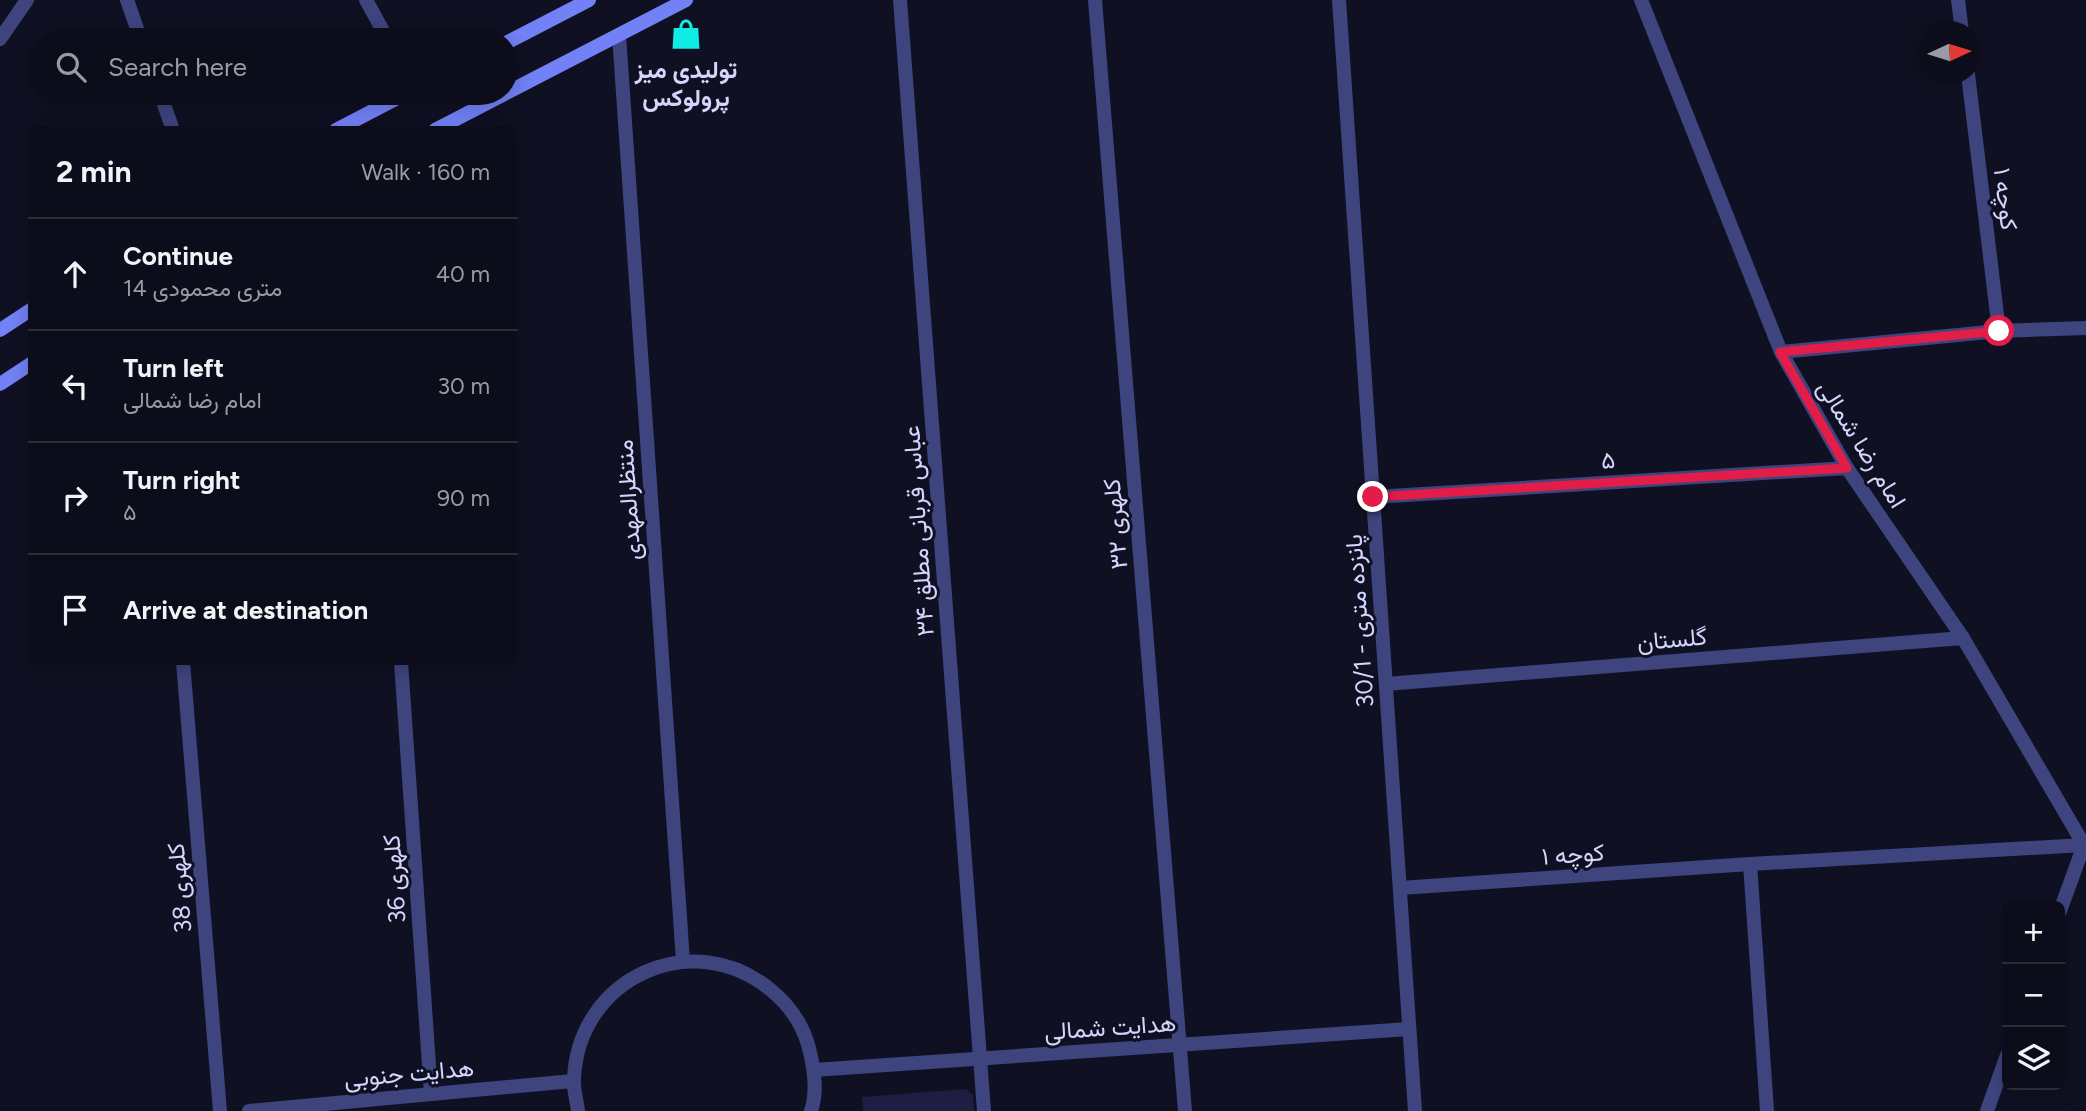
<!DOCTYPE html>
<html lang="en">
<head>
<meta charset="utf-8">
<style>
	:root { --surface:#0c0c1a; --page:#151523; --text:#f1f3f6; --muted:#9a9ba2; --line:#2c2c39 }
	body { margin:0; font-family:Figtree,Vazirmatn,sans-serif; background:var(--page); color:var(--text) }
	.controls { position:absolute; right:21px; bottom:21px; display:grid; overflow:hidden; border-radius:10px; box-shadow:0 4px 18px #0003 }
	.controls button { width:63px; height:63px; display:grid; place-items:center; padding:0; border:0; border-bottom:2px solid var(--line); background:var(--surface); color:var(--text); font:35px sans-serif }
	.compass { position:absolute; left:1918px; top:21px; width:63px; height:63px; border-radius:50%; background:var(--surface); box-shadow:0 4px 18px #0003; rotate:86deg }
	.stop { position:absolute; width:21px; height:21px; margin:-16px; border:5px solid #e11d48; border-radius:50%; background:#fff }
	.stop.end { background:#e11d48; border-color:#fff; box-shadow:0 2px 7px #0008 }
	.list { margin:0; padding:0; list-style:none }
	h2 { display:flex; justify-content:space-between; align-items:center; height:91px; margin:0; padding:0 28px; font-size:30px }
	h2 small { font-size:23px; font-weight:400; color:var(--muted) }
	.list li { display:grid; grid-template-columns:46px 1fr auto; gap:21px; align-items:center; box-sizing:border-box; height:112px; padding:0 28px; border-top:2px solid var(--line) }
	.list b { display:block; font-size:26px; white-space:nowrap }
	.list p { margin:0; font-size:23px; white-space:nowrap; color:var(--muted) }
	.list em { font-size:23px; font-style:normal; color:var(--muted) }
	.icon { flex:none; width:38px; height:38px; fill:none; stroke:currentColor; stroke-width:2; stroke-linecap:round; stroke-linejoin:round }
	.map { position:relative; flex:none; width:2086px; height:1111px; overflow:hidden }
	.search { position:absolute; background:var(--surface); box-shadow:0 4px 18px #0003; left:28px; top:28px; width:490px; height:77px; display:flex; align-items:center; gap:18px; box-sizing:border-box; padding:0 24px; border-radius:38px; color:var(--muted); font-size:26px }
	.panel { position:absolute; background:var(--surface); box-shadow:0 4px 18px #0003; left:28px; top:126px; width:490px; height:539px; border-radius:10px }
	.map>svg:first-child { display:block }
</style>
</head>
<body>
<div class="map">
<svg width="2086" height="1111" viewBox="0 0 2086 1111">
	<rect width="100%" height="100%" fill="#101023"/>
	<polygon fill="#201d42" points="966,1089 973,1095 974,1111 863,1111 862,1097"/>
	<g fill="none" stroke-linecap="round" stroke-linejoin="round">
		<g stroke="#3e447e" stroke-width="14">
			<polyline points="127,0 141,40"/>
			<polyline points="366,0 388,40"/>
			<polyline points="900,0 984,1111"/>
			<polyline points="1095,0 1185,1111"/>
			<polyline points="1339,0 1415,1111"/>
			<polyline points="1641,0 1781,352 1847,468 1963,638 2084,845"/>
			<polyline points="1958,0 1962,32"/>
			<polyline points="619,35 683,961"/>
			<polyline points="0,39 27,0"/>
			<polyline points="1968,74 1999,331"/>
			<polyline points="160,93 173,130"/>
			<polyline points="1781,352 1999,331 2086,328"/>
			<polyline points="1373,497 1847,468"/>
			<polyline points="183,662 220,1111"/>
			<polyline points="401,662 431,1094"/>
			<polyline points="1386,684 1963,638"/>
			<polyline points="1750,864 1767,1111"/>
			<polyline points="1400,888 1750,864 2084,845"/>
			<polyline points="2060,911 2084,845"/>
			<polyline points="814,1070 1409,1029"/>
			<polyline points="249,1111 573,1081"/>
			<path d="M578,1111C577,1101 573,1089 574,1079C578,977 694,925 772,991C790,1006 803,1025 809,1048C814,1068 818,1091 811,1111"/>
			<polyline points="1987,1111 2007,1055"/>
		</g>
		<g stroke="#7281f5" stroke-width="14">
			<polyline points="506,43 589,0"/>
			<polyline points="336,130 407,93"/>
			<polyline points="435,130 686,0"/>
			<polyline points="0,330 32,309"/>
			<polyline points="0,384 32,363"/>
		</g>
	</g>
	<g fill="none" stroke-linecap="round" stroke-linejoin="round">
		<polyline stroke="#e11d48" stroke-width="9" points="1373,497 1847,468 1780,352 1999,331"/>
	</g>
	<defs>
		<symbol id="shop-bare" viewBox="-9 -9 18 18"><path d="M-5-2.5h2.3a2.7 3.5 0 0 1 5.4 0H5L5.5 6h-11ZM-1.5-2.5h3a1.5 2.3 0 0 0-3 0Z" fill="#10ece4" stroke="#101023" stroke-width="2.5" paint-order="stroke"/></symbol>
	</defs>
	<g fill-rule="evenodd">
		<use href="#shop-bare" x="664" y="12" width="44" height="44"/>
	</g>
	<g text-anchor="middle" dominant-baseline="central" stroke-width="6" stroke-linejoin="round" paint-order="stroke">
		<g font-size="24" font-weight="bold" fill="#d4d5fc" stroke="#101023">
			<text x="686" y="69">تولیدی میز<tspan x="686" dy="28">پرولوکس</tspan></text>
		</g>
		<g font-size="24" fill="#d4d5fc" stroke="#101023">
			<text transform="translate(2006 199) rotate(83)">۱ کوچه</text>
			<text transform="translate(1862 444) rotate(58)">امام رضا شمالی</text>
			<text transform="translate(1608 460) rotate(-3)">۵</text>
			<text transform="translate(628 500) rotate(-94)">منتظرالمهدی</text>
			<text transform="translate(1115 524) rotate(-95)">کلهری ۳۲</text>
			<text transform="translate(918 531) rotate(-94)">عباس قربانی مطلق ۳۴</text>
			<text transform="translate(1359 621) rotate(-94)">30/1 - پانزده متری</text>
			<text transform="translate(1672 639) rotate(-5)">گلستان</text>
			<text transform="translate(1573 854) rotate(-4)">کوچه ۱</text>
			<text transform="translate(394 879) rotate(-94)">کلهری 36</text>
			<text transform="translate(179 888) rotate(-95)">کلهری 38</text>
			<text transform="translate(1110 1027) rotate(-4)">هدایت شمالی</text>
			<text transform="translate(409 1073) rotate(-5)">هدایت جنوبی</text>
		</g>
	</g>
</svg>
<div class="controls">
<button>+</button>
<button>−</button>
<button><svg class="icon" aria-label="layers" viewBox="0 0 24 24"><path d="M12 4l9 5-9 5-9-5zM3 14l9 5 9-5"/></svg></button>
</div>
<svg class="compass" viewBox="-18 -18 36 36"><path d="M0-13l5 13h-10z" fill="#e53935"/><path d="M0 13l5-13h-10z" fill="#9a9ba2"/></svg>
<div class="stop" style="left:1999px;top:331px"></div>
<div class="stop end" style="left:1373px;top:497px"></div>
<div class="search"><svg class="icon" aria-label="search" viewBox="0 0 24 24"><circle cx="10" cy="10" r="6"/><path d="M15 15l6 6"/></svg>Search here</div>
<section class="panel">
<h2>2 min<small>Walk · 160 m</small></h2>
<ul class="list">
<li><svg class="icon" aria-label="ahead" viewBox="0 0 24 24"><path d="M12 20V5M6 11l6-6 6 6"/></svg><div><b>Continue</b><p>14 متری محمودی</p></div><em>40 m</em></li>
<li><svg class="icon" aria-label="left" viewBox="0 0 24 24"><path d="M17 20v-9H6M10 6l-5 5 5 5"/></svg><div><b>Turn left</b><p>امام رضا شمالی</p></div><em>30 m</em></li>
<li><svg class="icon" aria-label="right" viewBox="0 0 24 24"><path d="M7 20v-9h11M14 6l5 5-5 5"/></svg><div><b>Turn right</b><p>۵</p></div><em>90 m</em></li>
<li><svg class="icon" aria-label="arrive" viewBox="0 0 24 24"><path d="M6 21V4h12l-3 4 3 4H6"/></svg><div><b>Arrive at destination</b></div></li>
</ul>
</section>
</div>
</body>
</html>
